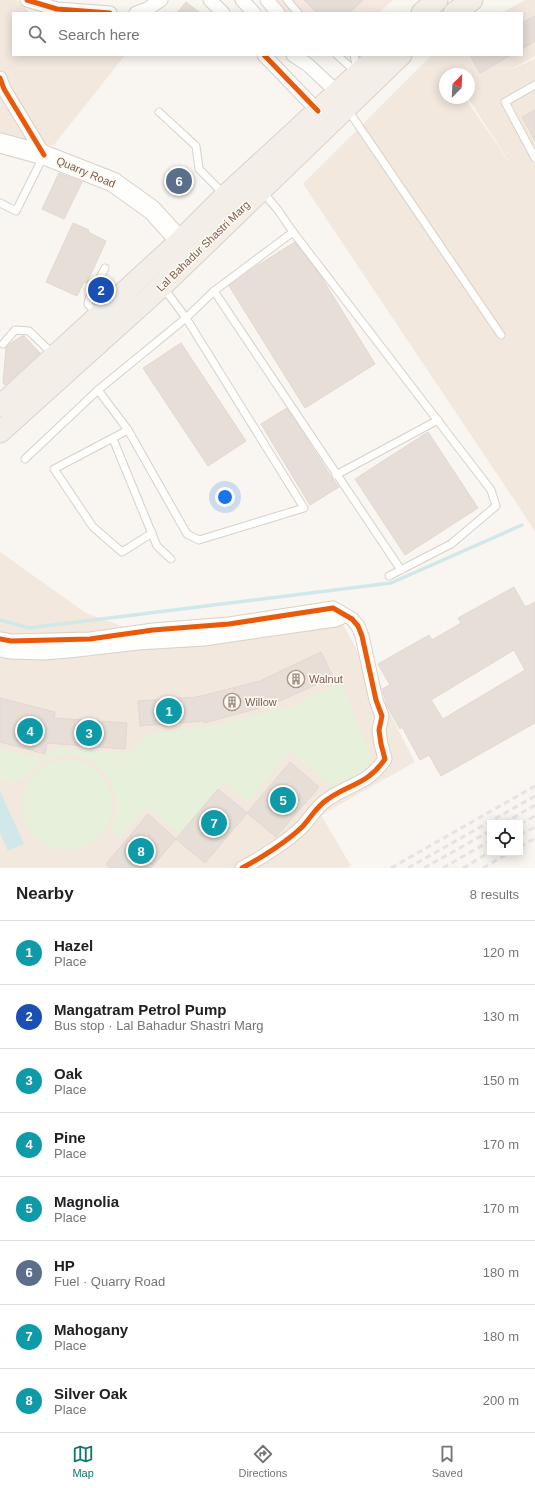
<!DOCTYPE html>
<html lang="en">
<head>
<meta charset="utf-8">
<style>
	:root { --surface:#fff; --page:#f2f2f2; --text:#202124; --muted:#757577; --line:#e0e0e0; --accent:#0f766e }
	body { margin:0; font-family:Arial,sans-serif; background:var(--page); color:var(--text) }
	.controls { position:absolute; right:12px; bottom:12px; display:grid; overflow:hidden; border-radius:0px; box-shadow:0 2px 10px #0003 }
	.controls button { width:36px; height:36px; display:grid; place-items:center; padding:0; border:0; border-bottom:1px solid var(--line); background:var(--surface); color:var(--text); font:20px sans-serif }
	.compass { position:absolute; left:439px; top:68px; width:36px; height:36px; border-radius:50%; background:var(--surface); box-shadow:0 2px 10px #0003; rotate:24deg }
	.you { position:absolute; left:225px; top:497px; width:14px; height:14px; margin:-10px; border:3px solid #fff; border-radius:50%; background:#1a73e8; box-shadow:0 0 0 6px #1a73e833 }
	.badge { display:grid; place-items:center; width:26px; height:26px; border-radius:50%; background:var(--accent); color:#fff; font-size:13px; font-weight:700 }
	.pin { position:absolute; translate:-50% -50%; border:2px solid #fff; box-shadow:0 1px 4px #0006 }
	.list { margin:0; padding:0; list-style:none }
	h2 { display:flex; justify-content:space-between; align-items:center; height:52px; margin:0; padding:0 16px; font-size:17px }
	h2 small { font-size:13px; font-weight:400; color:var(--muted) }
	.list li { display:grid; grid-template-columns:26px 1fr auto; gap:12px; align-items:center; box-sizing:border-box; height:64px; padding:0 16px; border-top:1px solid var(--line) }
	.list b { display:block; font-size:15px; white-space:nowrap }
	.list p { margin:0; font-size:13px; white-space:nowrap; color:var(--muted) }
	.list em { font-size:13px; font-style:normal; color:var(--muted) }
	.icon { flex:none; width:22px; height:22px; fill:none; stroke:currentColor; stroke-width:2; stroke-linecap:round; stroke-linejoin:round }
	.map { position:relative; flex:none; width:535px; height:868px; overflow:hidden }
	.search { position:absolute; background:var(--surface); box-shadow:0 2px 10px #0003; left:12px; right:12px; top:12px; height:44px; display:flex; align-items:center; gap:10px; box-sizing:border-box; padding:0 14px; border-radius:0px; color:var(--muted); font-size:15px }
	.sheet { height:564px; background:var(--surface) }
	nav { display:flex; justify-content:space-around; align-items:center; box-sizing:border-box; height:56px; border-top:1px solid var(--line); background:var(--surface); font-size:11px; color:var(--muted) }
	nav a { display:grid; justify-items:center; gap:2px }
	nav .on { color:var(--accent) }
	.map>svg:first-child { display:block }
</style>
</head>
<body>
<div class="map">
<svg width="535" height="868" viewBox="0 0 535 868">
	<rect width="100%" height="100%" fill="#f9f5f0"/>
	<g fill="#f2e8de" fill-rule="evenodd">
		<polygon points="0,0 17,0 30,13 13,13 13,55 125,55 53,146 0,133"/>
		<path d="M525,0H535V56L506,72L535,59V531L303,184L432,55H522V13H502ZM445,74H469L468,98L513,168L465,98H445Z"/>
		<polygon points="0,552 86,613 143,634 342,622 415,762 321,815 351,866 347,868 0,868"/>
	</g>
	<polygon fill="#f6e8e1" points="275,0 393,0 378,13 287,13"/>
	<g fill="#e7f0db">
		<path d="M341,682L372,760L343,796L290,751L248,802L224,782L180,834L147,806L120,838L110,830C113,821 117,813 116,803C115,775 87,748 58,756C49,758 40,761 33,768C30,771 28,775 25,777C21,780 13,782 8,783L0,778V749L40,759L50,753L53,748L132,753L148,734L199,728L259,715L291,707Z"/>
		<circle cx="67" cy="805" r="45"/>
	</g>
	<polygon fill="#d0e8ea" points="0,791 24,844 8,851 0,833"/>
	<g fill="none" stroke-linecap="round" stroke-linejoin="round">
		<polyline stroke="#d0e8ea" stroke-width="3.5" points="0,620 29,628 391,583 522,525"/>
	</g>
	<g fill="#e6ded7" stroke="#e2d8d2" fill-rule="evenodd">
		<polygon points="304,0 363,0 349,13 317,13"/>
		<polygon points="186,2 200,13 177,13"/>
		<polygon points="535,16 535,41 522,49 522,23"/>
		<polygon points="470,55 511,55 480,73"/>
		<polygon points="535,110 535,141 522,117"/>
		<polygon points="59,173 82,182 64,219 42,209"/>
		<polygon points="73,223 89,230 88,232 106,241 87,283 84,282 77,296 46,282"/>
		<polygon points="295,242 320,275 375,364 305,408 229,286 255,267"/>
		<polygon points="22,336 24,336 40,353 5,385 3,383 6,348 11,343"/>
		<polygon points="181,343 246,441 208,466 143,368"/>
		<polygon points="287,408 332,478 339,487 310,505 261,424"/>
		<polygon points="428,432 478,508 405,555 355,479"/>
		<path d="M514,587L525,607L535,602V723L441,776L429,755L420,760L402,727L400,729L387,706L382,689L390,685L378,664L429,635L432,640L461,623L458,618ZM514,650L525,670L443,719L431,700Z"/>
		<polygon points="321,652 333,677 271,705 204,723 204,721 140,726 138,701 197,697 260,681"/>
		<polygon points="0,698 55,712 54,718 127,723 125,749 47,743 45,754 0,742"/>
		<polygon points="290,762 319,787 276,837 247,813"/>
		<polygon points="218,789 247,813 205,863 176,839 151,868 110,868 106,864 148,814 176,839"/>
	</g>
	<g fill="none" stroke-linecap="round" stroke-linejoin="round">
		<defs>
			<g id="service">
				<polyline points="287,0 298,13"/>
				<polyline points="337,55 356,72"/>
				<polyline points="354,55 357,70"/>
				<polyline points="535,85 505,102 535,158"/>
				<polyline points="348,110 501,335"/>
				<polyline points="159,112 196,146 199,169 224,194"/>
				<polyline points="262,191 278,210 293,232"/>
				<polyline points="0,203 16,211 43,157"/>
				<polyline points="214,291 401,570"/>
				<polyline points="97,314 88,304 89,299 105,268"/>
				<polyline points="3,344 15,330 29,331 54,355"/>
				<polyline points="98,390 128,430 187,534 199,540 304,508 186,318 163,287"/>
				<polyline points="128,430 54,469 93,527 122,552 152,533"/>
				<polyline points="113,439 157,546 171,559"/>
				<polyline points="25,459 98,390 186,318 214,291 293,232 491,490 496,506 451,544 389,576"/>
				<polyline points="336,475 438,420"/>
			</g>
			<g id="minor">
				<polyline points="27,0 57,9 110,13"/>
				<polyline points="210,0 223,13"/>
				<polyline points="242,0 254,13"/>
				<polyline points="267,0 278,13"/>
				<polyline points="136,13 147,9 161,0"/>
				<polyline points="264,55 318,111"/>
				<polyline points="293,55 308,65 338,93"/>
				<polyline points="0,78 4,89 44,155"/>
				<path d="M0,639L11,641L90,639L153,630L229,624L333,608L352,619L358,626L362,636L376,700L382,716L379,730L381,744L385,759C367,785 351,783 328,799C318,805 311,817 303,826C288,841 261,858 242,868"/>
				<polyline points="0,650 11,652 43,653 69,651 138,643 204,639 335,620 345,616"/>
			</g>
			<polyline id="secondary" points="0,143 44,155 113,182 152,210 180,241 189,253"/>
			<g id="primary">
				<polyline points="422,13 437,0"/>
				<polyline points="454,13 472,0"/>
				<polyline points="0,406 180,241 225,196 378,55"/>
				<polyline points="0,432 162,286 401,55"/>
			</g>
		</defs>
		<use href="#service" stroke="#d7d1cb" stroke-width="9"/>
		<use href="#minor" stroke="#d7d1cb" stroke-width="15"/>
		<use href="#secondary" stroke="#d9d2cb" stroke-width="21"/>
		<use href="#primary" stroke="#dad1cc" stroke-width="23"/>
		<use href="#service" stroke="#fefefd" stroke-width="7"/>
		<use href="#minor" stroke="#fefefd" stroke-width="13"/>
		<use href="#secondary" stroke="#fefefd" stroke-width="19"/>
		<use href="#primary" stroke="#f3eee8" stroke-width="21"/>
		<g stroke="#e6e3e7" stroke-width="3" stroke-dasharray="6 4" stroke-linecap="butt">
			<polyline points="504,823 535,805"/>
			<polyline points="520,824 535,816"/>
			<polyline points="520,835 535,827"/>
			<polyline points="520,847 535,838"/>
			<polyline points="391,868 535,786"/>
			<polyline points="408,868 535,796"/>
			<polyline points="424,868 490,831"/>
			<polyline points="443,868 490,841"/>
			<polyline points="463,868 490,852"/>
			<polyline points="483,868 509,853"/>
		</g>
		<defs>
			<g id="cycleway">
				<polyline points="27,0 57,9 110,13"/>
				<polyline points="264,55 318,111"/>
				<polyline points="0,78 4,89 44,155"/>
				<path d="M0,639L11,641L90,639L153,630L229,624L333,608L352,619L358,626L362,636L376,700L382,716L379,730L381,744L385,759C367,785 351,783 328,799C318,805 311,817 303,826C288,841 261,858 242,868"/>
			</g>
		</defs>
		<use href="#cycleway" stroke="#fffaf3" stroke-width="8"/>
		<use href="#cycleway" stroke="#e8590c" stroke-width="5"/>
	</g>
	<defs>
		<symbol id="building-ring" viewBox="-11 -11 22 22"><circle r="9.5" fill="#fffaf3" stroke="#a69286" stroke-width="1.5"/><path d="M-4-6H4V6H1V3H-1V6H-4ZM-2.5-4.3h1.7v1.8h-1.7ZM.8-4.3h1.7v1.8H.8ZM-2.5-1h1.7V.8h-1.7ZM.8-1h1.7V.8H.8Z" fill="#a69286"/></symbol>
	</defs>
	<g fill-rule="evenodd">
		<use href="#building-ring" x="286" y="669" width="20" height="20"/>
		<use href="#building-ring" x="222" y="692" width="20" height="20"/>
	</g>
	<g text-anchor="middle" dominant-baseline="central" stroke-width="3" stroke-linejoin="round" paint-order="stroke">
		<g font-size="11" fill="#7a5c4d" stroke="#fffaf3">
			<text transform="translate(86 172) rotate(23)">Quarry Road</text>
			<text transform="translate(203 246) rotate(-44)">Lal Bahadur Shastri Marg</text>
		</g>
		<g font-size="11" fill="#7a5c4d" stroke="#fffaf3" text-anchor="start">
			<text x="309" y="679">Walnut</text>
			<text x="245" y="702">Willow</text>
		</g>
	</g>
</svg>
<div class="controls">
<button><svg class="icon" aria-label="locate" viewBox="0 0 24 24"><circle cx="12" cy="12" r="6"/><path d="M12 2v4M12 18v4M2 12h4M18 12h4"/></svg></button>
</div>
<svg class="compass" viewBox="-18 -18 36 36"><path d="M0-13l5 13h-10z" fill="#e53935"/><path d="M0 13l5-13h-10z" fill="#757577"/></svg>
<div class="you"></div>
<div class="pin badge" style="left:169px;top:711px;background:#0f9aa8">1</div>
<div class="pin badge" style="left:101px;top:290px;background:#1a4fb4">2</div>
<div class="pin badge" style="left:89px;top:733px;background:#0f9aa8">3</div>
<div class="pin badge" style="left:30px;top:731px;background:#0f9aa8">4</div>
<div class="pin badge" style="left:283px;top:800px;background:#0f9aa8">5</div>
<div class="pin badge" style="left:179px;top:181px;background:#5c6f8a">6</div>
<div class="pin badge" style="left:214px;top:823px;background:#0f9aa8">7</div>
<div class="pin badge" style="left:141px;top:851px;background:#0f9aa8">8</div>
<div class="search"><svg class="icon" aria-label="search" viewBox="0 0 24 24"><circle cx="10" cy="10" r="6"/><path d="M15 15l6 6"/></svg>Search here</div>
</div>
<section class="sheet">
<h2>Nearby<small>8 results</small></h2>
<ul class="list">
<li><span class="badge" style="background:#0f9aa8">1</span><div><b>Hazel</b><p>Place</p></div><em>120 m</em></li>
<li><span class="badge" style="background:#1a4fb4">2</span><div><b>Mangatram Petrol Pump</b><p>Bus stop · Lal Bahadur Shastri Marg</p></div><em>130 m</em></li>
<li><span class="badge" style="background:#0f9aa8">3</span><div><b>Oak</b><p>Place</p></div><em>150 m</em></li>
<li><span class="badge" style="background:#0f9aa8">4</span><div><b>Pine</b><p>Place</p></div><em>170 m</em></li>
<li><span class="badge" style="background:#0f9aa8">5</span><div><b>Magnolia</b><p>Place</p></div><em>170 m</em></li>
<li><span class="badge" style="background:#5c6f8a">6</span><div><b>HP</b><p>Fuel · Quarry Road</p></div><em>180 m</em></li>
<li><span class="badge" style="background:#0f9aa8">7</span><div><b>Mahogany</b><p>Place</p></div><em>180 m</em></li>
<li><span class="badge" style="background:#0f9aa8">8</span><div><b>Silver Oak</b><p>Place</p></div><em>200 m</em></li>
</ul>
</section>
<nav>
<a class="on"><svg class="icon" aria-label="map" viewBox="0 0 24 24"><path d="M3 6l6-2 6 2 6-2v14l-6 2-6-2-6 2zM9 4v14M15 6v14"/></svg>Map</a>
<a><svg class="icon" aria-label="directions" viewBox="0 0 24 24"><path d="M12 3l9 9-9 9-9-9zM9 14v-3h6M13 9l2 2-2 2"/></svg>Directions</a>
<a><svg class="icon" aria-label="saved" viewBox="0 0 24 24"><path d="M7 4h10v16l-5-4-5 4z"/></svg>Saved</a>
</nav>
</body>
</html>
